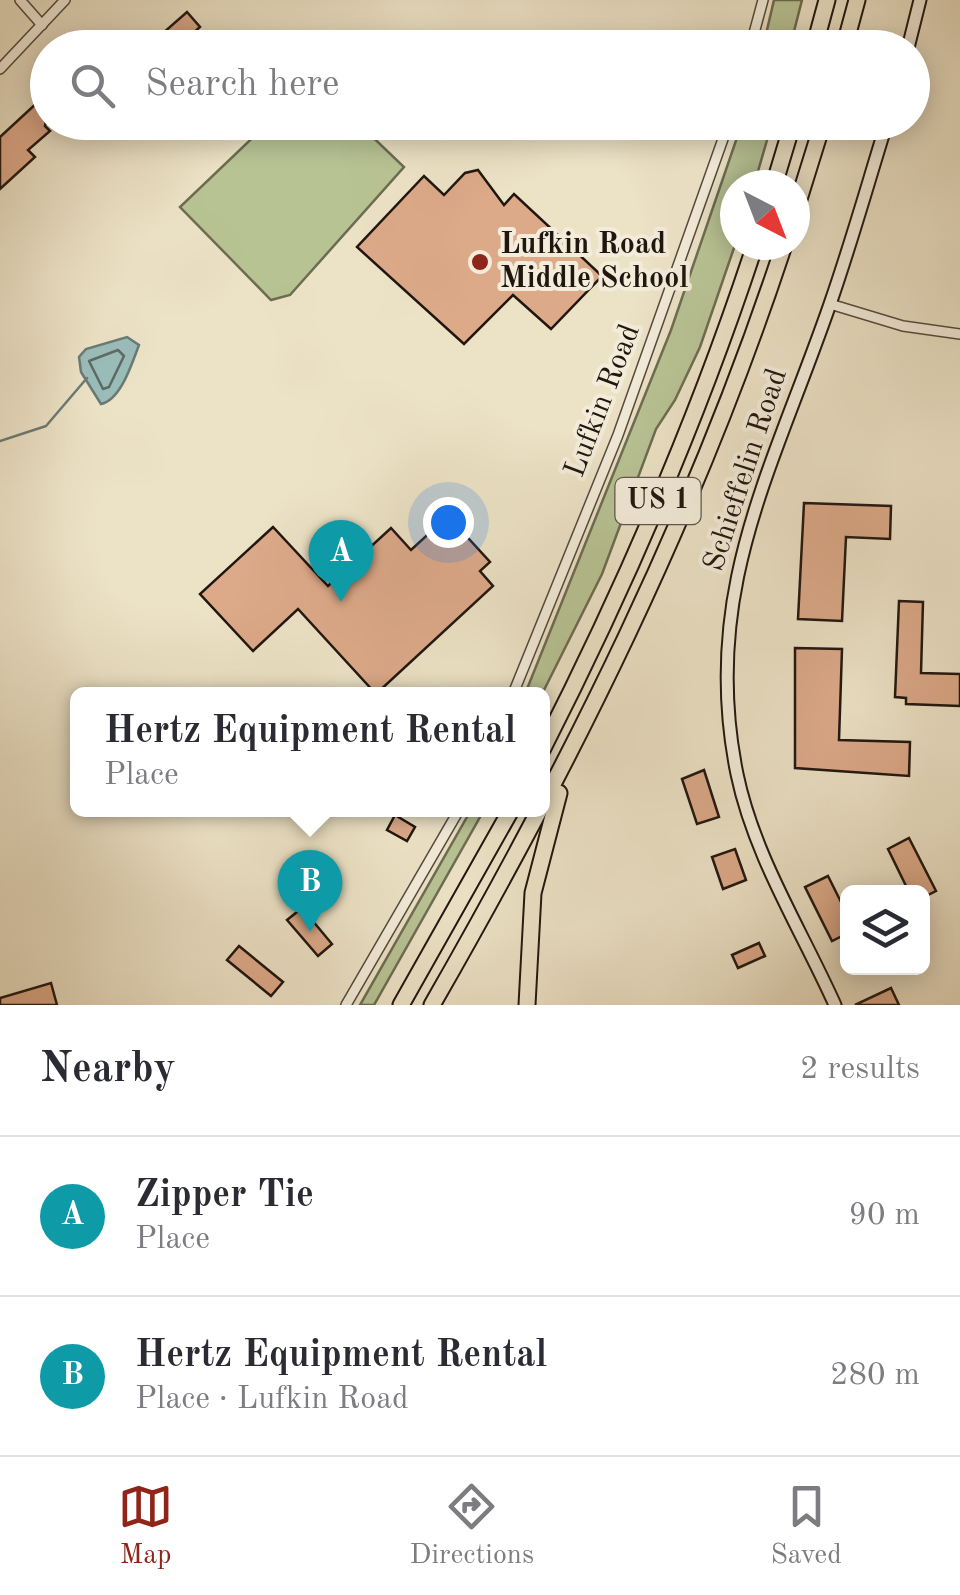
<!DOCTYPE html>
<html lang="en">
<head>
<meta charset="utf-8">
<style>
	:root { --surface:#fff; --page:#f7f7f7; --text:#2b2b33; --muted:#7c7c81; --line:#e1e1e2; --accent:#8f2418 }
	body { margin:0; font-family:"Old Standard TT",serif; background:var(--page); color:var(--text) }
	.controls { position:absolute; right:30px; bottom:30px; display:grid; overflow:hidden; border-radius:15px; box-shadow:0 5px 25px #0003 }
	.controls button { width:90px; height:90px; display:grid; place-items:center; padding:0; border:0; border-bottom:2px solid var(--line); background:var(--surface); color:var(--text); font:50px sans-serif }
	.compass { position:absolute; left:720px; top:170px; width:90px; height:90px; border-radius:50%; background:var(--surface); box-shadow:0 5px 25px #0003; rotate:138deg }
	.you { position:absolute; left:448px; top:522px; width:35px; height:35px; margin:-25px; border:8px solid #fff; border-radius:50%; background:#1a73e8; box-shadow:0 0 0 15px #1a73e833 }
	.badge { display:grid; place-items:center; width:65px; height:65px; border-radius:50%; background:var(--accent); color:#fff; font-size:32px; font-weight:700 }
	.pin { position:absolute; translate:-50% -82px; filter:drop-shadow(0 2px 5px #0008) }
	.pin::after { content:''; position:absolute; top:52px; width:35px; height:30px; background:inherit; clip-path:polygon(0 0,100% 0,50% 100%) }
	.popup { position:absolute; left:70px; top:687px; width:480px; height:130px; box-sizing:border-box; display:grid; place-content:center; border-radius:15px; background:var(--surface); filter:drop-shadow(0 2px 8px #0005); font-size:32px; white-space:nowrap; color:var(--muted) }
	.popup b { font-size:38px; color:var(--text) }
	.popup::after { content:''; position:absolute; left:50%; top:100%; margin-left:-20px; border:20px solid transparent; border-top-color:var(--surface) }
	.list { margin:0; padding:0; list-style:none }
	h2 { display:flex; justify-content:space-between; align-items:center; height:130px; margin:0; padding:0 40px; font-size:42px }
	h2 small { font-size:32px; font-weight:400; color:var(--muted) }
	.list li { display:grid; grid-template-columns:65px 1fr auto; gap:30px; align-items:center; box-sizing:border-box; height:160px; padding:0 40px; border-top:2px solid var(--line) }
	.list b { display:block; font-size:38px; white-space:nowrap }
	.list p { margin:0; font-size:32px; white-space:nowrap; color:var(--muted) }
	.list em { font-size:32px; font-style:normal; color:var(--muted) }
	.icon { flex:none; width:55px; height:55px; fill:none; stroke:currentColor; stroke-width:2; stroke-linecap:round; stroke-linejoin:round }
	.map { position:relative; flex:none; width:960px; height:1005px; overflow:hidden }
	.search { position:absolute; background:var(--surface); box-shadow:0 5px 25px #0003; left:30px; right:30px; top:30px; height:110px; display:flex; align-items:center; gap:25px; box-sizing:border-box; padding:0 35px; border-radius:55px; color:var(--muted); font-size:38px }
	.sheet { height:450px; background:var(--surface) }
	nav { display:flex; justify-content:space-around; align-items:center; box-sizing:border-box; height:140px; border-top:2px solid var(--line); background:var(--surface); font-size:28px; color:var(--muted) }
	nav a { display:grid; justify-items:center; gap:5px }
	nav .on { color:var(--accent) }
	.map>svg:first-child { display:block }
</style>
</head>
<body>
<div class="map">
<svg width="960" height="1005" viewBox="0 0 960 1005">
	<rect width="100%" height="100%" fill="#ece2c6"/>
	<filter id="stains"><feTurbulence type="fractalNoise" baseFrequency=".002" numOctaves="4"/><feColorMatrix values="0 0 0 0 .2 0 0 0 0 .09 0 0 0 0 .02 0 0 0 .5 -.17"/></filter>
	<radialGradient id="worn" r=".72"><stop offset=".6" stop-color="#630" stop-opacity="0"/><stop offset="1" stop-color="#630" stop-opacity=".3"/></radialGradient>
	<g fill="#b8c394" stroke="#6c6c52" stroke-width="2.5">
		<polygon points="774,0 802,0 790,47 763,47"/>
		<polygon points="268,123 358,123 404,167 290,295 271,300 180,207"/>
		<polygon points="742,123 772,123 754,185 735,185 735,245 700,347 675,400 656,429 602,574 542,694 525,694 671,330"/>
		<polygon points="471,810 484,810 374,1005 360,1005"/>
	</g>
	<path fill="#9abdba" stroke="#697a76" stroke-width="2.5" d="M127,337L139,345C132,363 121,400 101,404L81,372L79,357L86,349Z"/>
	<g fill="none" stroke-linecap="round" stroke-linejoin="round">
		<polygon stroke="#5d6a64" stroke-width="2.5" points="118,350 124,356 109,387 103,389 89,361"/>
		<polyline stroke="#697a76" stroke-width="2.5" points="0,441 46,426 87,378"/>
	</g>
	<g fill="#dca989" stroke="#20160f" stroke-width="2.5">
		<polygon points="187,12 200,27 177,48 162,48 155,40"/>
		<polygon points="40,100 48,108 45,126 50,131 28,150 35,157 0,189 0,137"/>
		<polygon points="478,170 504,205 514,194 602,276 551,329 513,295 464,344 357,247 424,176 444,195 465,173"/>
		<polygon points="804,503 891,506 890,539 846,537 842,621 798,619"/>
		<polygon points="448,516 490,562 480,571 493,586 376,694 298,609 253,651 200,594 273,527 328,586 391,528 411,550"/>
		<polygon points="899,601 923,602 921,673 960,674 960,706 906,704 906,698 895,697"/>
		<polygon points="795,648 842,649 839,740 910,742 909,776 795,768"/>
		<polygon points="704,770 719,817 697,824 682,779"/>
		<polygon points="395,815 415,827 407,841 387,830"/>
		<polygon points="909,838 936,891 922,898 922,892 909,892 888,849"/>
		<polygon points="735,849 746,880 723,889 712,857"/>
		<polygon points="828,876 848,916 848,933 832,941 805,887"/>
		<polygon points="302,908 332,944 318,956 287,920"/>
		<polygon points="759,943 765,956 738,968 732,955"/>
		<polygon points="239,946 283,982 271,996 227,960"/>
		<polygon points="51,983 57,1005 0,1005 0,998"/>
		<polygon points="891,988 899,1005 855,1005"/>
	</g>
	<g fill="none" stroke-linecap="round" stroke-linejoin="round">
		<defs>
			<g id="street">
				<polyline points="20,0 42,25"/>
				<polyline points="750,48 763,0"/>
				<polyline points="0,69 65,0"/>
				<polyline points="830,304 903,326 960,334"/>
				<polyline points="513,694 618,435 729,122"/>
				<polyline points="346,1005 459,810"/>
			</g>
			<g id="secondary">
				<polyline points="908,48 920,0"/>
				<path d="M835,1005C801,929 754,856 737,774C700,593 773,469 830,304C851,244 868,183 887,122"/>
			</g>
			<g id="highway">
				<polyline points="814,48 827,0"/>
				<polyline points="844,48 857,0"/>
				<polyline points="774,185 793,122"/>
				<polyline points="795,212 823,122"/>
				<path d="M542,750C625,587 698,419 755,245"/>
				<polyline points="401,1005 511,810"/>
				<path d="M432,1005C572,761 696,513 784,245"/>
				<polyline points="527,1005 533,893 559,793"/>
			</g>
		</defs>
		<use href="#street" stroke="#53493d" stroke-width="12"/>
		<use href="#secondary" stroke="#20160f" stroke-width="15"/>
		<use href="#highway" stroke="#20160f" stroke-width="19"/>
		<use href="#street" stroke="#f3ecda" stroke-width="9"/>
		<use href="#secondary" stroke="#f3ecda" stroke-width="11"/>
		<use href="#highway" stroke="#ece2c6" stroke-width="15"/>
	</g>
	<circle fill="#8f2418" stroke="#f3ecda" stroke-width="4" cx="480" cy="262" r="10"/>
	<g text-anchor="middle" dominant-baseline="central" stroke-width="8" stroke-linejoin="round" paint-order="stroke">
		<rect fill="#f3ecda" stroke="#5f564c" stroke-width="2.5" x="615.5" y="478" width="85" height="46" rx="8"/>
		<g font-size="28" font-weight="bold" fill="#20160f">
			<text x="658" y="501">US 1</text>
		</g>
		<g font-size="30" font-weight="bold" fill="#20160f" stroke="#f3ecda" text-anchor="start">
			<text x="500" y="245">Lufkin Road<tspan x="500" dy="34">Middle School</tspan></text>
		</g>
		<g font-size="30" fill="#20160f" stroke="#f3ecda">
			<text transform="translate(603 401) rotate(-69)">Lufkin Road</text>
			<text transform="translate(746 470) rotate(-72)">Schieffelin Road</text>
		</g>
	</g>
	<rect width="100%" height="100%" filter="url(#stains)"/>
	<rect width="100%" height="100%" fill="url(#worn)"/>
</svg>
<div class="controls">
<button><svg class="icon" aria-label="layers" viewBox="0 0 24 24"><path d="M12 4l9 5-9 5-9-5zM3 14l9 5 9-5"/></svg></button>
</div>
<svg class="compass" viewBox="-18 -18 36 36"><path d="M0-13l5 13h-10z" fill="#e53935"/><path d="M0 13l5-13h-10z" fill="#7c7c81"/></svg>
<div class="you"></div>
<div class="pin badge" style="left:341px;top:602px;background:#0f9aa8">A</div>
<div class="pin badge" style="left:310px;top:932px;background:#0f9aa8">B</div>
<div class="popup"><b>Hertz Equipment Rental</b>Place</div>
<div class="search"><svg class="icon" aria-label="search" viewBox="0 0 24 24"><circle cx="10" cy="10" r="6"/><path d="M15 15l6 6"/></svg>Search here</div>
</div>
<section class="sheet">
<h2>Nearby<small>2 results</small></h2>
<ul class="list">
<li><span class="badge" style="background:#0f9aa8">A</span><div><b>Zipper Tie</b><p>Place</p></div><em>90 m</em></li>
<li><span class="badge" style="background:#0f9aa8">B</span><div><b>Hertz Equipment Rental</b><p>Place · Lufkin Road</p></div><em>280 m</em></li>
</ul>
</section>
<nav>
<a class="on"><svg class="icon" aria-label="map" viewBox="0 0 24 24"><path d="M3 6l6-2 6 2 6-2v14l-6 2-6-2-6 2zM9 4v14M15 6v14"/></svg>Map</a>
<a><svg class="icon" aria-label="directions" viewBox="0 0 24 24"><path d="M12 3l9 9-9 9-9-9zM9 14v-3h6M13 9l2 2-2 2"/></svg>Directions</a>
<a><svg class="icon" aria-label="saved" viewBox="0 0 24 24"><path d="M7 4h10v16l-5-4-5 4z"/></svg>Saved</a>
</nav>
</body>
</html>
